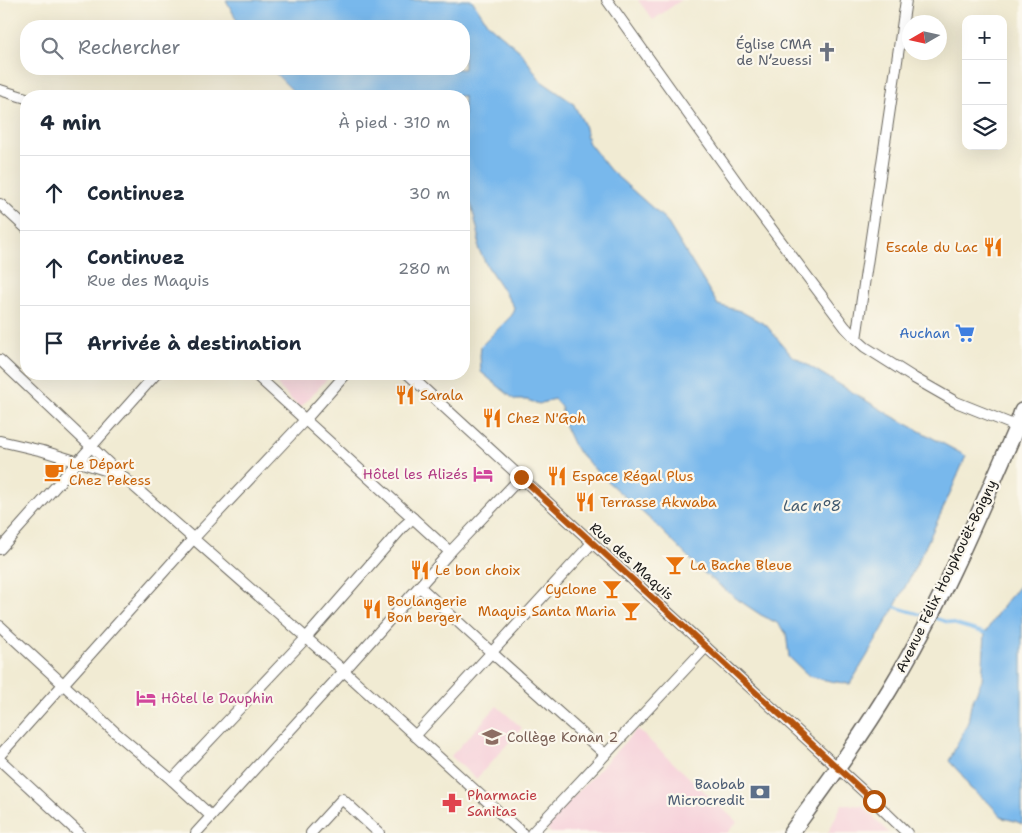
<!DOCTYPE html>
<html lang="fr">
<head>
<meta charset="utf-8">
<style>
	:root { --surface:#fff; --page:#f2f2f3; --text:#1f2937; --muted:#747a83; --line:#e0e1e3 }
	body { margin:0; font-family:"Shantell Sans",sans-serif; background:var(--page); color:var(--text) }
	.controls { position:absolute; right:15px; top:15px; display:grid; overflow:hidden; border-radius:10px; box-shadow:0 5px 20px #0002 }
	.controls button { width:45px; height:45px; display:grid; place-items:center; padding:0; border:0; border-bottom:1px solid var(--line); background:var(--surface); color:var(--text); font:25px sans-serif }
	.compass { position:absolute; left:902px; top:15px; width:45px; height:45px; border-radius:50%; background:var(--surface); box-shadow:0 5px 20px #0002; rotate:261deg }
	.stop { position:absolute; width:15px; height:15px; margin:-11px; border:4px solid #b45309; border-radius:50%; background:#fff }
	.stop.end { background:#b45309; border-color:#fff; box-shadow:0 1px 5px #0008 }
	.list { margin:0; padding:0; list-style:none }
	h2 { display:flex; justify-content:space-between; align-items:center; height:65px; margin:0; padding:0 20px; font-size:21px }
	h2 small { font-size:16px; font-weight:400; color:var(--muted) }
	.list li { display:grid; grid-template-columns:32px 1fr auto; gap:15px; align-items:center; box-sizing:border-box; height:75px; padding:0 20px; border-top:1px solid var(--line) }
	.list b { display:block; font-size:19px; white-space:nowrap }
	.list p { margin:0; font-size:16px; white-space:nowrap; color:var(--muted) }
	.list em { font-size:16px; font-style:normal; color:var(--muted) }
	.icon { flex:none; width:28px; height:28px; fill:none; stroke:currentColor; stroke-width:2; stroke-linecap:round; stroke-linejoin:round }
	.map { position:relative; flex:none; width:1022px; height:833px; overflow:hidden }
	.search { position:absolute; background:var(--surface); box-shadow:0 5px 20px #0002; left:20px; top:20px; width:450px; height:55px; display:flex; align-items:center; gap:12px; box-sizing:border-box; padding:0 18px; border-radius:20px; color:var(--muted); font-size:19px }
	.panel { position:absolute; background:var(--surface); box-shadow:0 5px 20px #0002; left:20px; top:90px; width:450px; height:290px; border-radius:20px }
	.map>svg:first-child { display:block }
</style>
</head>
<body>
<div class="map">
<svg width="1022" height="833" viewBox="0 0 1022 833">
	<rect width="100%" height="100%" fill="#fbf7ec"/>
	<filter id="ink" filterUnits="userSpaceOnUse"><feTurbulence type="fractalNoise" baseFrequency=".02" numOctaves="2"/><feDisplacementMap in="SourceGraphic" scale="10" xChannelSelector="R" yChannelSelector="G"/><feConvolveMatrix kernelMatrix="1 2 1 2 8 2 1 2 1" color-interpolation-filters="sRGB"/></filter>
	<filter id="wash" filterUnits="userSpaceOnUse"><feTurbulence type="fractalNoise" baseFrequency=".0096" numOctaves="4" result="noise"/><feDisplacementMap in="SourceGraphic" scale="20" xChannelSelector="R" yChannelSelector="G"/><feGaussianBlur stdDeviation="1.12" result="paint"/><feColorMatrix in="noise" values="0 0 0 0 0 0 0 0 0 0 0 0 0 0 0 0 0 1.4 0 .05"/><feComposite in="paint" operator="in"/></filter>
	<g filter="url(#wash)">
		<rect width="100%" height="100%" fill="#f1ebd3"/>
		<g fill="#f6cfd9">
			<polygon points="638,0 681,0 653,20"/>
			<polygon points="288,374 321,374 327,379 300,408 277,385"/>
			<polygon points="497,706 522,728 476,779 451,756"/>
			<polygon points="637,729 737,822 727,833 551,833 545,827"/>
			<polygon points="842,804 863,806 889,833 828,833"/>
		</g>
		<g fill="#78b8ec" stroke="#4a6a84">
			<path d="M226,0H472L488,24L521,52L541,81L573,103L584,124L588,142L610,170L666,220L718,305L740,311L766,325L791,355L890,415L966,456C933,535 895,612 850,684L830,681L809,676L789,657L786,633L777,623L761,615L737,599L703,572L652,521L600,475L575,448L564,424L561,407L554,399L539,404L527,400H515L481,372L480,356L481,346L512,315L514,307L486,264L478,248L479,236L471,204L464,196V96H298L271,69H464V26H240Z"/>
			<polygon points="1022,582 1022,824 1015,821 1003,818 988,802 970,788 962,775 949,761 968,722 971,705 982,680 985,633 999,611"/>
		</g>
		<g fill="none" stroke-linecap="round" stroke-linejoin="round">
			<g stroke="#78b8ec" stroke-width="3">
				<polyline points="895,607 926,616"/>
				<polyline points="934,618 985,633"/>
			</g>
		</g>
	</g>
	<g filter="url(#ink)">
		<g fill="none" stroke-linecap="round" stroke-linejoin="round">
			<defs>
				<g id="minor">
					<polyline points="607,0 741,188 845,327 856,339 865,347 914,378 956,402 1021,428"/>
					<polyline points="0,90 26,98"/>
					<polyline points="0,204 26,228"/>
					<polyline points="856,339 906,0"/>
					<polyline points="0,360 121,475 344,671 522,833"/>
					<polyline points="255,374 450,552"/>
					<polyline points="408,374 874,801 907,833"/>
					<polyline points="0,441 43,451 118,474"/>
					<polyline points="0,549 156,374"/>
					<polyline points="420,587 491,652 605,754"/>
					<polyline points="0,626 116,733 172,780 211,816"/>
					<polyline points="415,736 592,543"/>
					<polyline points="0,755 194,538 305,420 346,374"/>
					<polyline points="0,760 79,833"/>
					<polyline points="172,780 306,638 403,527 413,518"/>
					<polyline points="196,833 344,671 450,552 521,477"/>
					<polyline points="311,833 342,799 379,833"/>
					<polyline points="532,833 706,647"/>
				</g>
				<path id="highway" d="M791,833C825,786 860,739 890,689C940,606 978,516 1017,426L1022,411"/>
			</defs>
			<use href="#minor" stroke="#67645c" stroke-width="12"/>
			<use href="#highway" stroke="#67645c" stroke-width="18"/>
			<use href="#minor" stroke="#fff" stroke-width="10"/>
			<use href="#highway" stroke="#fff" stroke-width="15"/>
		</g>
	</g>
	<g fill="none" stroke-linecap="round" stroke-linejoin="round" filter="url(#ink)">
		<polyline stroke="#b45309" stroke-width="6" points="521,477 874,801"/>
	</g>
	<defs>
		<symbol id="church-bare" viewBox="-9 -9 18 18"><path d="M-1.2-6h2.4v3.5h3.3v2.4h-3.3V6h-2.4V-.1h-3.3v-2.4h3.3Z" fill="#6b7280" stroke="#fbf7ec" stroke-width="2.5" paint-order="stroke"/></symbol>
		<symbol id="restaurant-bare" viewBox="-9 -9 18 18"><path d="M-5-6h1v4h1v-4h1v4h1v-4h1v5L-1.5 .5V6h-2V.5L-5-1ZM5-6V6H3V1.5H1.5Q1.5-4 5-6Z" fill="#e8710a" stroke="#fbf7ec" stroke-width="2.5" paint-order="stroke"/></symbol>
		<symbol id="supermarket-bare" viewBox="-9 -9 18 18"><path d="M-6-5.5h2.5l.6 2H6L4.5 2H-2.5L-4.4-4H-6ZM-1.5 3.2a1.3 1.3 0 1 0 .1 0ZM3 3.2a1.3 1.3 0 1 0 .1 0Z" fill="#3f7fe0" stroke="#fbf7ec" stroke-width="2.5" paint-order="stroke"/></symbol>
		<symbol id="cafe-bare" viewBox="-9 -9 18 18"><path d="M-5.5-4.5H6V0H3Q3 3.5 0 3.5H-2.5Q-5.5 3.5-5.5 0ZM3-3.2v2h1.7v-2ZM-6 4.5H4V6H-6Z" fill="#e8710a" stroke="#fbf7ec" stroke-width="2.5" paint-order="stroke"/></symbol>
		<symbol id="hotel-bare" viewBox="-9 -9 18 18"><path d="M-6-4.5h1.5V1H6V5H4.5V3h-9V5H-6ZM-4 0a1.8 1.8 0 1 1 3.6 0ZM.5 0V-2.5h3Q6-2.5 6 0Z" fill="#d1479c" stroke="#fbf7ec" stroke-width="2.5" paint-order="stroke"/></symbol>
		<symbol id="bar-bare" viewBox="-9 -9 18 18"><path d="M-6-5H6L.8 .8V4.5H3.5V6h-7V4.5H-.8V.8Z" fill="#e8710a" stroke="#fbf7ec" stroke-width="2.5" paint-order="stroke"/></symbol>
		<symbol id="school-bare" viewBox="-9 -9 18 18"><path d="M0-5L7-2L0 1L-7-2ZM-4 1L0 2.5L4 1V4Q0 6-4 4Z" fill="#8d6e63" stroke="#fbf7ec" stroke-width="2.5" paint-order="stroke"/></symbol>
		<symbol id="bank-bare" viewBox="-9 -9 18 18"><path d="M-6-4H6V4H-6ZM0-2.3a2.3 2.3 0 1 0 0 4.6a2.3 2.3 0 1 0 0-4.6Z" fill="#5c6f8a" stroke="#fbf7ec" stroke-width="2.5" paint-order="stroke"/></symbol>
		<symbol id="pharmacy-bare" viewBox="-9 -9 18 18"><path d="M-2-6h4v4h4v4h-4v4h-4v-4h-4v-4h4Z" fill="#e0444e" stroke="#fbf7ec" stroke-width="2.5" paint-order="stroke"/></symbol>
	</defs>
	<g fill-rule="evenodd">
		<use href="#church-bare" x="813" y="38" width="28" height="28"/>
		<use href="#restaurant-bare" x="979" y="233" width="28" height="28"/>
		<use href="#supermarket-bare" x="951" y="319" width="28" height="28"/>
		<use href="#restaurant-bare" x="391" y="381" width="28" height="28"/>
		<use href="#restaurant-bare" x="478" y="404" width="28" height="28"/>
		<use href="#cafe-bare" x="40" y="458" width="28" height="28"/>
		<use href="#hotel-bare" x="469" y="460" width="28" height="28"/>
		<use href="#restaurant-bare" x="543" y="462" width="28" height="28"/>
		<use href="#restaurant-bare" x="571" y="488" width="28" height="28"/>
		<use href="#bar-bare" x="661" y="551" width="28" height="28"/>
		<use href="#restaurant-bare" x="406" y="556" width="28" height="28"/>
		<use href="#bar-bare" x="598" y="575" width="28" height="28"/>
		<use href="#restaurant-bare" x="358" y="595" width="28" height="28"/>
		<use href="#bar-bare" x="617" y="597" width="28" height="28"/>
		<use href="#hotel-bare" x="132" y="684" width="28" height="28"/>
		<use href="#school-bare" x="478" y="723" width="28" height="28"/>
		<use href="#bank-bare" x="746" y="778" width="28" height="28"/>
		<use href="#pharmacy-bare" x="438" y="789" width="28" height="28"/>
	</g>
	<g text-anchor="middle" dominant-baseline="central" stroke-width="4.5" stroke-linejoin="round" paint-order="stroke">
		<g font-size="14" fill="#5b616d" stroke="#fbf7ec" text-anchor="end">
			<text x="812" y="44">Église CMA<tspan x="812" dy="16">de N’zuessi</tspan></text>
		</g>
		<g font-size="14" fill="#c56008" stroke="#fbf7ec" text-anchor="start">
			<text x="978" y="247" text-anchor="end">Escale du Lac</text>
			<text x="420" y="395">Sarala</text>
			<text x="507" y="418">Chez N'Goh</text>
			<text x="69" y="464">Le Départ<tspan x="69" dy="16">Chez Pekess</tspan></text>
			<text x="572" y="476">Espace Régal Plus</text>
			<text x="600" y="502">Terrasse Akwaba</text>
			<text x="690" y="565">La Bache Bleue</text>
			<text x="435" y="570">Le bon choix</text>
			<text x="597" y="589" text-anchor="end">Cyclone</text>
			<text x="387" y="601">Boulangerie<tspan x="387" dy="16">Bon berger</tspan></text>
			<text x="616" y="611" text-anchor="end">Maquis Santa Maria</text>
		</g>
		<g font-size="14" fill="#366cbe" stroke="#fbf7ec" text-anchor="end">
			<text x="950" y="333">Auchan</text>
		</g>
		<g font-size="14" fill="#b23c85" stroke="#fbf7ec" text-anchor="end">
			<text x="468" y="474">Hôtel les Alizés</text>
			<text x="161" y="698" text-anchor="start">Hôtel le Dauphin</text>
		</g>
		<g font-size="14" fill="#1c1c1c" stroke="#fbf7ec">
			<text transform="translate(632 561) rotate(42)">Rue des Maquis</text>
			<text transform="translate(946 576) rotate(-64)">Avenue Félix Houphouët-Boigny</text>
		</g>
		<g font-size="14" fill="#785e54" stroke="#fbf7ec" text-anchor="start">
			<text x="507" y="737">Collège Konan 2</text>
		</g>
		<g font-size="14" fill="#4e5e75" stroke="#fbf7ec" text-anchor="end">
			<text x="745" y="784">Baobab<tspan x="745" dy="16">Microcredit</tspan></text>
		</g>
		<g font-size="14" fill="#be3a42" stroke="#fbf7ec" text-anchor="start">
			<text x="467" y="795">Pharmacie<tspan x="467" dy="16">Sanitas</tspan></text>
		</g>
		<g font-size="15" font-style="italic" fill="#415a6f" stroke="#fbf7ec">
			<text x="812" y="506">Lac n°8</text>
		</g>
	</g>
</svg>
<div class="controls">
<button>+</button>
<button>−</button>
<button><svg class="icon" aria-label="layers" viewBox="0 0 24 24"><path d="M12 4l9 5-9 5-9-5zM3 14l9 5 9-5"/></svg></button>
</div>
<svg class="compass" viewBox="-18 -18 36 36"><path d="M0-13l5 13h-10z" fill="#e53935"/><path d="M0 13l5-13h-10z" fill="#747a83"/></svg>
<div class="stop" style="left:874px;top:801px"></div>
<div class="stop end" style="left:521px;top:477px"></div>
<div class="search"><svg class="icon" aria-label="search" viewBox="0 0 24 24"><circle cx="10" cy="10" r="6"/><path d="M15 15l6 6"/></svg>Rechercher</div>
<section class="panel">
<h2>4 min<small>À pied · 310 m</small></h2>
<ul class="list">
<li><svg class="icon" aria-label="ahead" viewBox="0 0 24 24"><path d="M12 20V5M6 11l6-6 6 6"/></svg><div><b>Continuez</b></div><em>30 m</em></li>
<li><svg class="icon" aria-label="ahead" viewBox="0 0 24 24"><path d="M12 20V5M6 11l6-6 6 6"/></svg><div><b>Continuez</b><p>Rue des Maquis</p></div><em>280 m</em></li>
<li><svg class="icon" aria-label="arrive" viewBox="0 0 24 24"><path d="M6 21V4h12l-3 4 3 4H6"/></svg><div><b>Arrivée à destination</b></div></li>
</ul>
</section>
</div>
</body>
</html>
